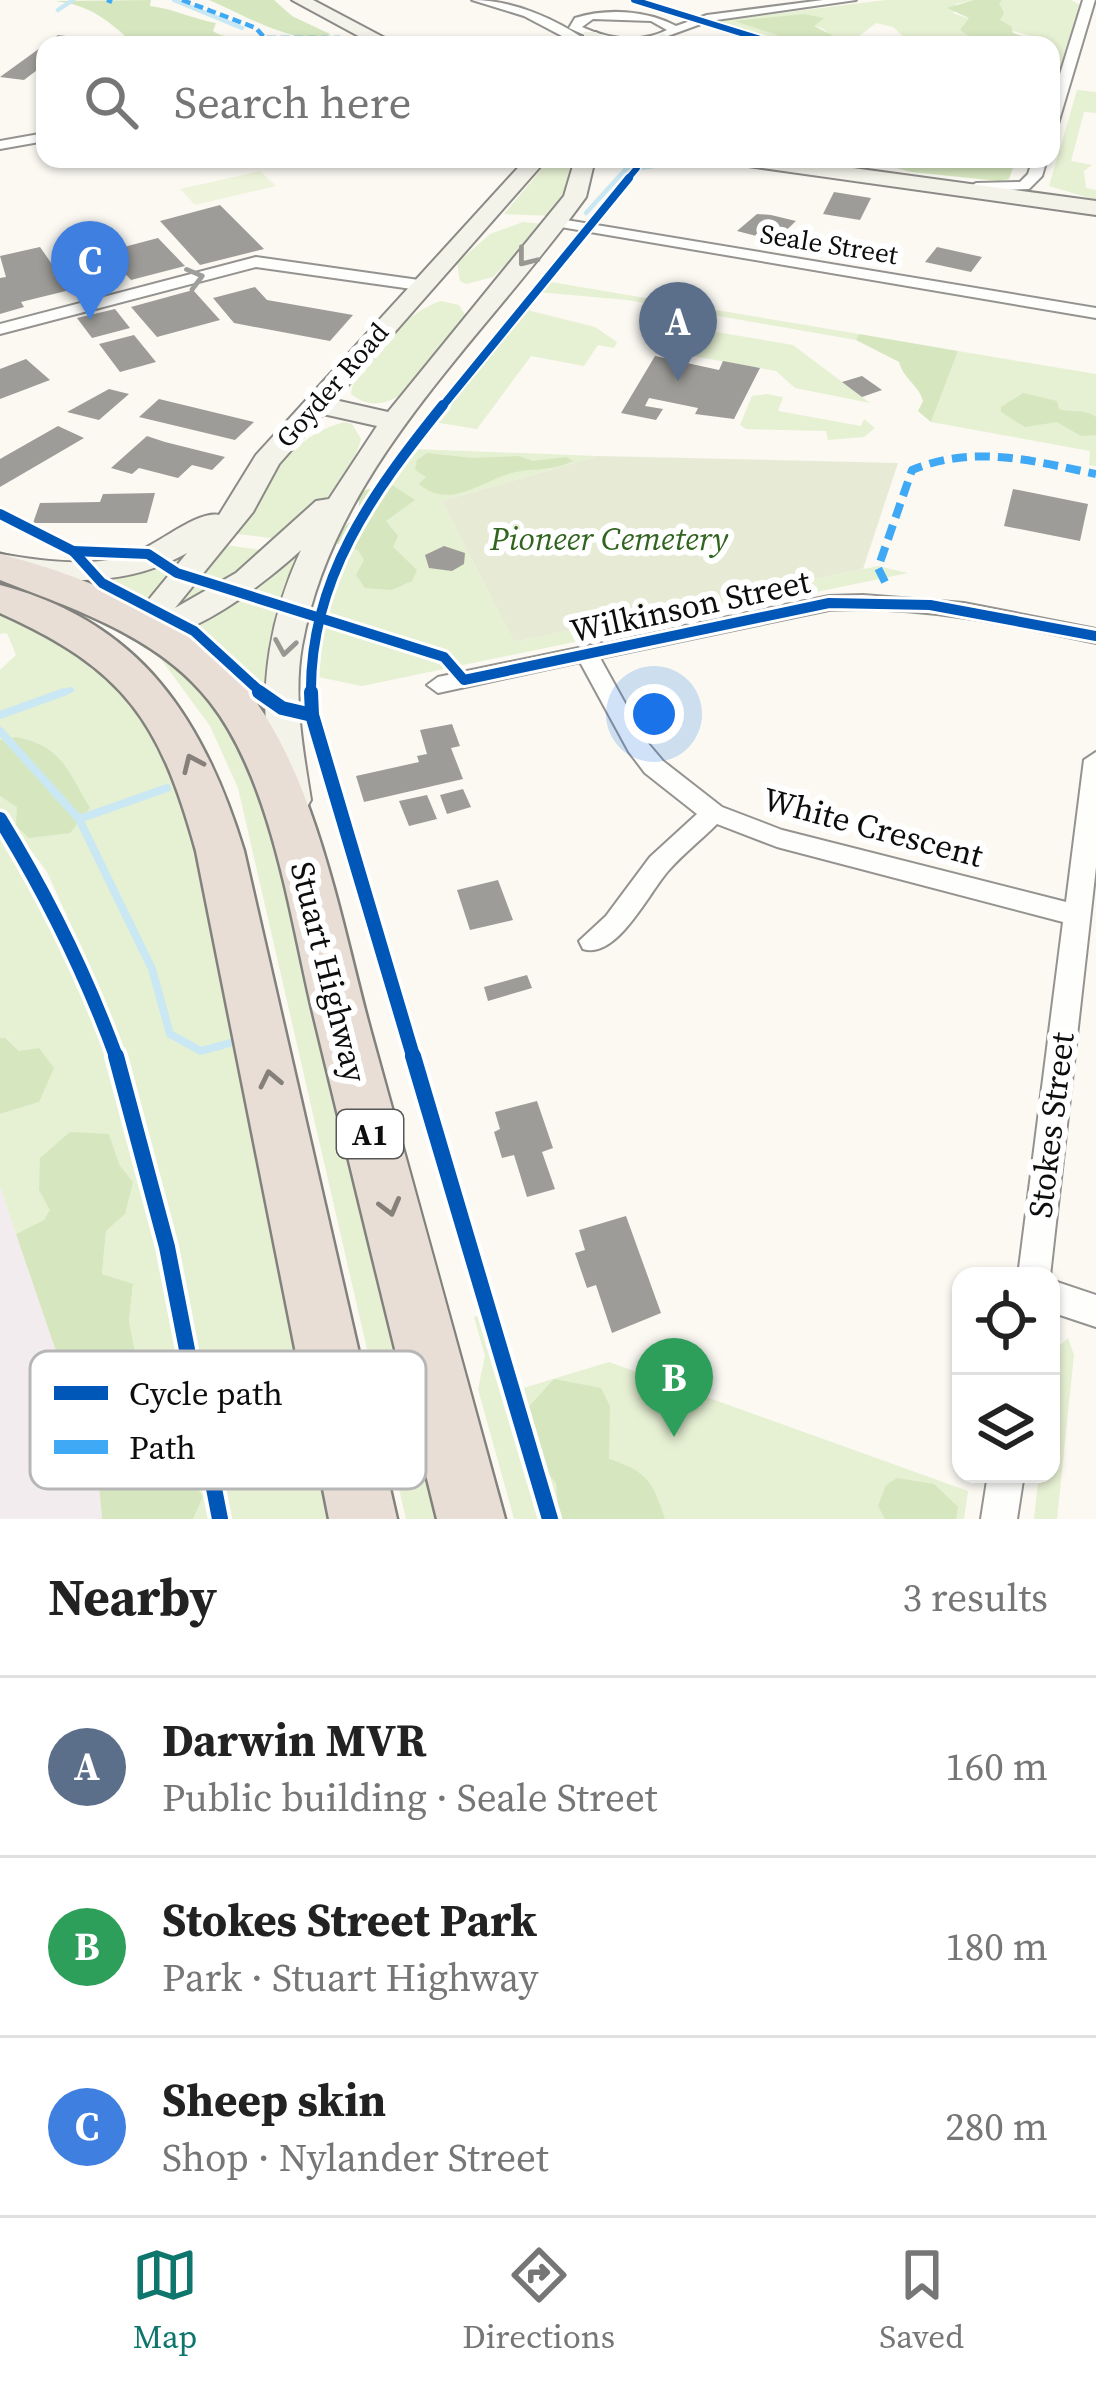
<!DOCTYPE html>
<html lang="en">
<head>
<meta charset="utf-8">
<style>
	:root { --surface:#fff; --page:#f6f6f6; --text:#222; --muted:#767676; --line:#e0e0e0; --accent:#0f766e }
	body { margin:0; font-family:"Source Serif 4",serif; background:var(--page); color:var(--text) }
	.controls { position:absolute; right:36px; bottom:36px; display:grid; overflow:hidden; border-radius:24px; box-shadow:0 3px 9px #0004 }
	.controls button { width:108px; height:108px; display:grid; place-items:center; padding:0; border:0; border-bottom:3px solid var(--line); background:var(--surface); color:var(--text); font:60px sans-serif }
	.you { position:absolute; left:654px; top:714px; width:42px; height:42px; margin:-30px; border:9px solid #fff; border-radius:50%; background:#1a73e8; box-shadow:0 0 0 18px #1a73e833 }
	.badge { display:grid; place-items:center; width:78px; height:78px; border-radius:50%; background:var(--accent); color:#fff; font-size:39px; font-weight:700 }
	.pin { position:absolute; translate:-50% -99px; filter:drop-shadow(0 3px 6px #0008) }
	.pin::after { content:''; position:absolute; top:63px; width:42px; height:36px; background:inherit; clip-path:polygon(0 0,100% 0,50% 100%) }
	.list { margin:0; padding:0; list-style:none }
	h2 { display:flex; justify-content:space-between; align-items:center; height:156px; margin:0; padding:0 48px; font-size:51px }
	h2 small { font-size:39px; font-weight:400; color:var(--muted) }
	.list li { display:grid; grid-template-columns:78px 1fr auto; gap:36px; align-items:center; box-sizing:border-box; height:180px; padding:0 48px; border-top:3px solid var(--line) }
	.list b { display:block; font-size:45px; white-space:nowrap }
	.list p { margin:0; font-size:39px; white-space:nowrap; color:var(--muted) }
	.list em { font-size:39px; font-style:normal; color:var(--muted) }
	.icon { flex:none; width:66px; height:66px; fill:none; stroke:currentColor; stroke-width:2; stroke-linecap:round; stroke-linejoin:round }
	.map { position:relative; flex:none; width:1096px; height:1519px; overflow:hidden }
	.search { position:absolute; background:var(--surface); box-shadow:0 3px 9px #0004; left:36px; right:36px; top:36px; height:132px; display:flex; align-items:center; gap:30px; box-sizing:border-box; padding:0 42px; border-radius:24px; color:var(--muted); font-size:45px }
	.sheet { height:696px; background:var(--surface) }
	nav { display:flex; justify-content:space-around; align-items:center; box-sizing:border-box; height:168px; border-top:3px solid var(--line); background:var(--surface); font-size:33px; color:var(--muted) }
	nav a { display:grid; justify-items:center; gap:6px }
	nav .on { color:var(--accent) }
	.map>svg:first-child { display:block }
</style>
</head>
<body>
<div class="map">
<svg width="1096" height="1519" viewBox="0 0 1096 1519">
	<rect width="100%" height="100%" fill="#fbf9f2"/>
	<polygon fill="#f2ecef" points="0,1186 98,1474 102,1519 0,1519"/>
	<g fill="#e6f0d3">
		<path d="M886,0H974L956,4L953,13L970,19L971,34L982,45L926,36L905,38L893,27L876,23L859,36L892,45C877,45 851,50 838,41C826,34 829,28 813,26L823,18L734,21L806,45H785L707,22Z"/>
		<polygon points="1003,0 1071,0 1080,5 1051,93 1051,45 1037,45 1039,38 1010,30 1011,26 999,20 999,3"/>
		<polygon points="1077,90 1096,92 1096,113 1084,112 1071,161 1092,165 1084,171 1086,188 1096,190 1096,200 1049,186"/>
		<polygon points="550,159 581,159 575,185 554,216 504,214"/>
		<polygon points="523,222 544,224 493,277 466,284 460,281 457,263 490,234"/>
		<polygon points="545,281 859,334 856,340 627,300 537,292"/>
		<path d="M441,301L459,305L466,316L463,325C439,354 395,430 351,394C356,360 409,311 441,301Z"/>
		<polygon points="523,309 595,327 617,342 614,348 598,345 584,366 531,356 477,429 433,422"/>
		<polygon points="692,328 793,345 870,403 795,388 776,371 676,353"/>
		<polygon points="958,351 1096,374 1096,466 1089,465 1090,451 931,422"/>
		<polygon points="767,394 783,397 778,411 861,426 864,419 875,428 864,437 828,440 826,431 746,429 740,425 752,396"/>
		<path d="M345,422L352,424L361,439C352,476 313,513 287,540L238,534L236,530C267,483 287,437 345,422Z"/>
		<path d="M413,449L598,456L442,501L514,642L878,566L908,573L362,686L313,676C326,581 357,526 413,449Z"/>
		<polygon points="199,545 144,609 90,584 163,565"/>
		<polygon points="225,545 269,551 228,585 163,615"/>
		<polygon points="294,555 296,563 267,720 226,668 178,628"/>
		<path d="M0,611L44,630L113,674L182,776L331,1519H231L164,1212L104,998L47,872L0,808V796L17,806L70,776C59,753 26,736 0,740V670L16,655L7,633L0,634Z"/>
		<polygon points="155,651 203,684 260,783 441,1519 406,1519 238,788 210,726"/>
		<path d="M0,827C80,943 114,1071 146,1207C171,1311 192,1414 213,1519H193L203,1497L184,1467L189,1438L157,1371L137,1362L129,1321L133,1285L102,1274L106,1231L125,1214L120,1166L109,1134L44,1220L16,1234L0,1186V1114L39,1102L19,1051L7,1038H0Z"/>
		<polygon points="482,1314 544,1519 514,1519 478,1389 485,1356 474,1317"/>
		<polygon points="1068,1338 1074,1355 1057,1519 1034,1519 1039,1474 1051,1474 1053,1352"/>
		<polygon points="609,1362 968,1491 964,1519 557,1519 517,1390"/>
	</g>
	<g fill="#d6e7c0">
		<path d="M151,0L150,6C175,9 193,19 216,23L213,31C225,40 243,34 254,45H135C109,21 91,5 55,1Z"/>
		<path d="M209,0H274L292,16L330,34C300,50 237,11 209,0Z"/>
		<polygon points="974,0 1003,0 999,3 1004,13 1000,20 1011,26 1013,33 1041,42 982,45 960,30 969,18 947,8"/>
		<polygon points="804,14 824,18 814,26 852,45 806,45 734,21"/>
		<polygon points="822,159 1004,159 1014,165 1009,179 999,181 911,172 864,159"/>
		<path d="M859,334L958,351L931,422L918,411L923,401C919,385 904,380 899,362L856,340Z"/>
		<path d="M1023,393L1057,401L1059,409C1072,413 1084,408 1096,417V435L1081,436L1057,422L1025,427L1001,412V407Z"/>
		<path d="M427,453L472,458L519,456L533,461L566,457L573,461C553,471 535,468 516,472C487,477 450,512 419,484L426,477L415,470L417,460Z"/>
		<polygon points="389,483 415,500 386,521 398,536 393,547 417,570 412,581 392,590 365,588 356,575 364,560 358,550 335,543 345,526 359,515 359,492"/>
		<path d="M16,737C62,746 67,770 90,808L70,833L29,838L16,826L17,807L0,796V740Z"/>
		<polygon points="0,1038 6,1038 19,1051 39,1048 54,1068 39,1102 0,1114"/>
		<polygon points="70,1132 109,1134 120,1166 133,1182 125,1214 106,1231 102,1274 133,1284 129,1321 137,1362 157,1371 189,1438 184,1467 203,1497 193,1519 102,1519 98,1474 16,1234 44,1220 50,1210 39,1190 40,1158"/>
		<path d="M554,1379L601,1388L610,1406L609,1459C646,1471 653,1481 665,1519H559L556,1483L539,1462L537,1438L524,1412Z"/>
		<polygon points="897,1478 934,1484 958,1507 956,1519 885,1519 878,1506 886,1485"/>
	</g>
	<polygon fill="#e7ebd6" points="598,456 898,463 863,569 514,642 442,501"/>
	<polygon fill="#eef4dc" points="260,171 276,186 195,205 180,189"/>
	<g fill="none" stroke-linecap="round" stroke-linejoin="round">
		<g stroke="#c9e8f4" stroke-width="4.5">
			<polyline points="174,0 242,28"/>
			<polyline points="58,10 73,0"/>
			<polyline points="586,213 625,170 675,163 725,165"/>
		</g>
		<polyline stroke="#c9e8f4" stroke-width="6" points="56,695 71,690"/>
		<g stroke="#c9e8f4" stroke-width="8">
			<polyline points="0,715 64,692"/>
			<polyline points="0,731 79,819 152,969 170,1034 201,1051 230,1043"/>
			<polyline points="79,819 167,788"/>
		</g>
	</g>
	<g fill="#9e9c98">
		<polygon points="58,35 82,38 71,45 45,45 45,64 24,80 0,77"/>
		<polygon points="834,192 871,198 860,220 823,214"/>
		<polygon points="220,205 264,249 200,265 160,221"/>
		<polygon points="757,214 771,215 796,221 775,241 737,231"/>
		<polygon points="158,238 185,266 131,280 105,252"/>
		<polygon points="40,247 70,290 21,302 24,307 0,314 0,278 6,277 0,256"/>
		<polygon points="937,247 982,257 971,272 925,262"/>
		<polygon points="255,287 267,300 353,315 330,341 234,323 213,298"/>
		<polygon points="193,290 220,320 157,337 131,307"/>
		<polygon points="115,309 130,328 92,338 77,318"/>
		<polygon points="134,335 156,362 120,372 99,344"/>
		<polygon points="655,356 719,370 723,361 760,368 734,419 695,414 698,408 649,398 645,406 663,409 656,420 621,413"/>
		<polygon points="26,359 50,380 0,399 0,369"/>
		<polygon points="862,376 882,390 862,397 842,382"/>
		<polygon points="109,389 129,394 99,420 67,412"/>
		<polygon points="159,399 254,422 235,440 139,417"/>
		<polygon points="58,426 84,438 0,487 0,459"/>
		<polygon points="147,436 165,442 225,457 212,470 192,465 178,478 139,468 132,474 111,468"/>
		<polygon points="1013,489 1088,504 1080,541 1004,526"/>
		<polygon points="155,493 147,523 33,523 40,503 100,502 103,494"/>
		<polygon points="444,546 465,553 464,564 452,571 429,568 425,555"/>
		<polygon points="452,724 460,746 451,748 463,779 364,802 356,776 419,762 417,756 427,754 420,730"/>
		<polygon points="463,789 471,807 447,814 440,795"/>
		<polygon points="427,795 437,819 409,826 399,801"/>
		<polygon points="498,880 513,920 470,930 457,890"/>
		<polygon points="527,975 532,988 488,1001 484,987"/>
		<polygon points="537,1101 553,1148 542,1152 555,1189 527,1197 514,1155 502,1158 494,1132 500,1129 495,1112"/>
		<polygon points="626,1216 661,1313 612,1333 596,1285 587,1288 575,1253 585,1250 579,1230"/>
	</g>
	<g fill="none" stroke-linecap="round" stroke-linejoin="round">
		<defs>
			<g id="street">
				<path d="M472,0C513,0 557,19 590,43L579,45L524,16Z"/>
				<path d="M823,0H856L709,21L643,45L598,41L569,28L575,18C606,8 647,10 676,26L707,15ZM593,19L651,21L667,30C639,44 609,39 582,27Z"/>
				<polygon points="1083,0 1095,0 1058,124 1051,128 1051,103"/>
				<polygon points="45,133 45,141 0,149 0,141"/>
				<polygon points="1033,159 1047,159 1042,176 1029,189 976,191 969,187 976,183 1020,182 1028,174"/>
				<polygon points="554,218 1096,308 1096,318 549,225 549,219"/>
				<polygon points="256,257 419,280 427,285 419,290 256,267 0,334 0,324"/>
				<path d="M863,595L964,603L1096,629V643C1007,624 920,605 829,610L600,658L646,741L663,761L722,807L782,830L1066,902L1084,760L1096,752V867L1050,1276H1018L1063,922L777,847L717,824C701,840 683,854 669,870C649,892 617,960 583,949L579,941L606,916L650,857L697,814L645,773L629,752L580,662L438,693L427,685L438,677L829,596Z"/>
				<polygon points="1051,1280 1096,1295 1096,1327 1051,1312"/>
				<polygon points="988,1474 1024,1474 1017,1519 981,1519"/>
			</g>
			<g id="secondary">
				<polygon points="292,0 313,0 398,45 375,45"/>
				<polygon points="584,32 596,32 616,45 584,40"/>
				<polygon points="662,33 671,38 667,45 649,45"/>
				<path d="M526,159H547L335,400L388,412L564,196L575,159H595L586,197C484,339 334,467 302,646C293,696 303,750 311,800L305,810L292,813L279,810C270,793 270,773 268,754C260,681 270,617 301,550C272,577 161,669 128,625L187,553C129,586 64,584 0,572V554C41,561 84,567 125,557C153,549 196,510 219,515L256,455ZM323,414L377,426L329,499L316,501L236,573L175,608L253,512L279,464Z"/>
				<polygon points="731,159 787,159 1096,201 1096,215 741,165"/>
			</g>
			<g id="highway">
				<path d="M0,554C82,575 182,615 239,680C316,769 341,924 372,1036C417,1197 461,1358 505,1519H437C395,1350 354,1182 313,1013C290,917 272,781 210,702C160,637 74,609 0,580Z"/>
				<path d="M0,585C141,622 204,720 244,851L397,1519H329L196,851C160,721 125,669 0,613Z"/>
			</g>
		</defs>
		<use href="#street" stroke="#949390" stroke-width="4"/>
		<use href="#secondary" stroke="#8b8a87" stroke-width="4"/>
		<use href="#highway" stroke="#81817d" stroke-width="5"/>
		<use href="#street" fill="#fefefd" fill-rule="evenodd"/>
		<use href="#secondary" fill="#f4f3ea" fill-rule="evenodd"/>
		<use href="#highway" fill="#e9ded5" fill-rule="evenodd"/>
		<g stroke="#3fa9f5" stroke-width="4.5" stroke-dasharray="9 4.5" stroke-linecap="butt">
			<polyline points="107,0 112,2"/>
			<polyline points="182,0 256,28 270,44"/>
			<polyline points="267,38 340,38"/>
		</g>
		<path stroke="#3fa9f5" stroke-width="8" stroke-dasharray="15 8" stroke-linecap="butt" d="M885,582L878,568L912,470C974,444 1033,461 1096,474"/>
		<defs>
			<g id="cycleway-far4">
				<polyline points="634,0 780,45"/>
				<polyline points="626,181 637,168 629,159"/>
			</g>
			<polyline id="cycleway-far3" points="441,408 629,178"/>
			<g id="cycleway-far2">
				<polyline points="0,514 73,551 102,583 194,631 264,695"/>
				<polyline points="73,551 148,554 177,573 444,657 464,680 829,603 930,605 1096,636"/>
				<path d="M311,695C309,579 373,492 443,405"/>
			</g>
			<g id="cycleway-far1">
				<polyline points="259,692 282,708 312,715"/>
				<polyline points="311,692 312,715 414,1059"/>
				<path d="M0,819C48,897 86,974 117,1059"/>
			</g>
			<g id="cycleway">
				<polyline points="116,1056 167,1247 220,1519"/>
				<polyline points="413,1056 550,1519"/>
			</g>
		</defs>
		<use href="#cycleway-far4" stroke="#fff" stroke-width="10"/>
		<use href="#cycleway-far3" stroke="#fff" stroke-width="12"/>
		<use href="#cycleway-far2" stroke="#fff" stroke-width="16"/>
		<use href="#cycleway-far1" stroke="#fff" stroke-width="21"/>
		<use href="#cycleway" stroke="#fff" stroke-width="24"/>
		<use href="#cycleway-far4" stroke="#0057b8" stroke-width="6"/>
		<use href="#cycleway-far3" stroke="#0057b8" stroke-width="8"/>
		<use href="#cycleway-far2" stroke="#0057b8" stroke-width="10"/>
		<use href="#cycleway-far1" stroke="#0057b8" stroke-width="14"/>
		<use href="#cycleway" stroke="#0057b8" stroke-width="16"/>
	</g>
	<defs><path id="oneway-chevron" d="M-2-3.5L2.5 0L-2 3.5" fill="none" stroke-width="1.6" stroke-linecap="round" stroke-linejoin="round" transform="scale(3)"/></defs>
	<g stroke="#989792">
		<use href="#oneway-chevron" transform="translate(526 258) rotate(128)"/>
		<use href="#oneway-chevron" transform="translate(285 647) rotate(99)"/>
	</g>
	<use stroke="#9e9e9d" href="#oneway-chevron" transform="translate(195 278) rotate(-15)"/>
	<g stroke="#86807b">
		<use href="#oneway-chevron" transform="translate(192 763) rotate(-114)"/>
		<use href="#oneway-chevron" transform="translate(270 1079) rotate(-102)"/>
		<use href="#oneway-chevron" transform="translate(390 1207) rotate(75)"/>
	</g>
	<g text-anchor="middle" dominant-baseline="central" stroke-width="12" stroke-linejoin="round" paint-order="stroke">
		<g font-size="27" fill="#0d0d0d" stroke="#fff">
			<text transform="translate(829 244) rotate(9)">Seale Street</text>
			<text transform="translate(332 385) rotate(-49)">Goyder Road</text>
		</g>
		<rect fill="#fff" stroke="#565656" stroke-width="3" x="337" y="1110" width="66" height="48" rx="9"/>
		<g font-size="30" font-weight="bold" fill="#0d0d0d">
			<text x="370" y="1134">A1</text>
		</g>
		<g font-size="33" font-style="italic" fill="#31641f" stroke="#fff">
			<text x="609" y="538">Pioneer Cemetery</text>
		</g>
		<g font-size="33" fill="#0d0d0d" stroke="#fff">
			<text transform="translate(690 606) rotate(-12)">Wilkinson Street</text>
			<text transform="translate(873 827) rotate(15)">White Crescent</text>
			<text transform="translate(329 972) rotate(76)">Stuart Highway</text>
			<text transform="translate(1051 1125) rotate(-83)">Stokes Street</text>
		</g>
	</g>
	<rect x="30" y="1351" width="396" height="138" rx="18" fill="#fff" stroke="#b6b6b6" stroke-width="3"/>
	<rect x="54" y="1386" width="54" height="14" fill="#0057b8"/>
	<rect x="54" y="1440" width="54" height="14" fill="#3fa9f5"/>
	<g font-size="33" fill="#0d0d0d">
		<text x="129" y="1405">Cycle path</text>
		<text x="129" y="1459">Path</text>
	</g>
</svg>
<div class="controls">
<button><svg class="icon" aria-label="locate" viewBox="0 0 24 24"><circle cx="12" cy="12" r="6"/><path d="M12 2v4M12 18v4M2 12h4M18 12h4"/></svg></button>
<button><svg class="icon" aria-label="layers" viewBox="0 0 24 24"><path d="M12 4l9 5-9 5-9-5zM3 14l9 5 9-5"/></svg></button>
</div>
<div class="you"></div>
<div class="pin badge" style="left:678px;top:381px;background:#5c6f8a">A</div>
<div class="pin badge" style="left:674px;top:1437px;background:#2e9e5b">B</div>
<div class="pin badge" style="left:90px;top:320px;background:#3f7fe0">C</div>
<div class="search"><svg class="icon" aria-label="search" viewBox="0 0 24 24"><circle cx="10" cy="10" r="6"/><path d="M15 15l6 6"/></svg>Search here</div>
</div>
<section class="sheet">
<h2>Nearby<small>3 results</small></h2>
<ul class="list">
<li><span class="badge" style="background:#5c6f8a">A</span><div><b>Darwin MVR</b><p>Public building · Seale Street</p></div><em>160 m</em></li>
<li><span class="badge" style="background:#2e9e5b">B</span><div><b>Stokes Street Park</b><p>Park · Stuart Highway</p></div><em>180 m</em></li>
<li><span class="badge" style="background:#3f7fe0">C</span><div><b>Sheep skin</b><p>Shop · Nylander Street</p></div><em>280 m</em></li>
</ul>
</section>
<nav>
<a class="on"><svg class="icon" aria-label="map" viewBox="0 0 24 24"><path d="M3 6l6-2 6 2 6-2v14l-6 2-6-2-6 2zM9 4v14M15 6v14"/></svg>Map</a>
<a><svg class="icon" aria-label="directions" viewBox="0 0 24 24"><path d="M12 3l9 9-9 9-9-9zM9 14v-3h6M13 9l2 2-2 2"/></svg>Directions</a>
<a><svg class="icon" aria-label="saved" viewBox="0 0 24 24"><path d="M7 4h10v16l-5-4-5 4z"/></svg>Saved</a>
</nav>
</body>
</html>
